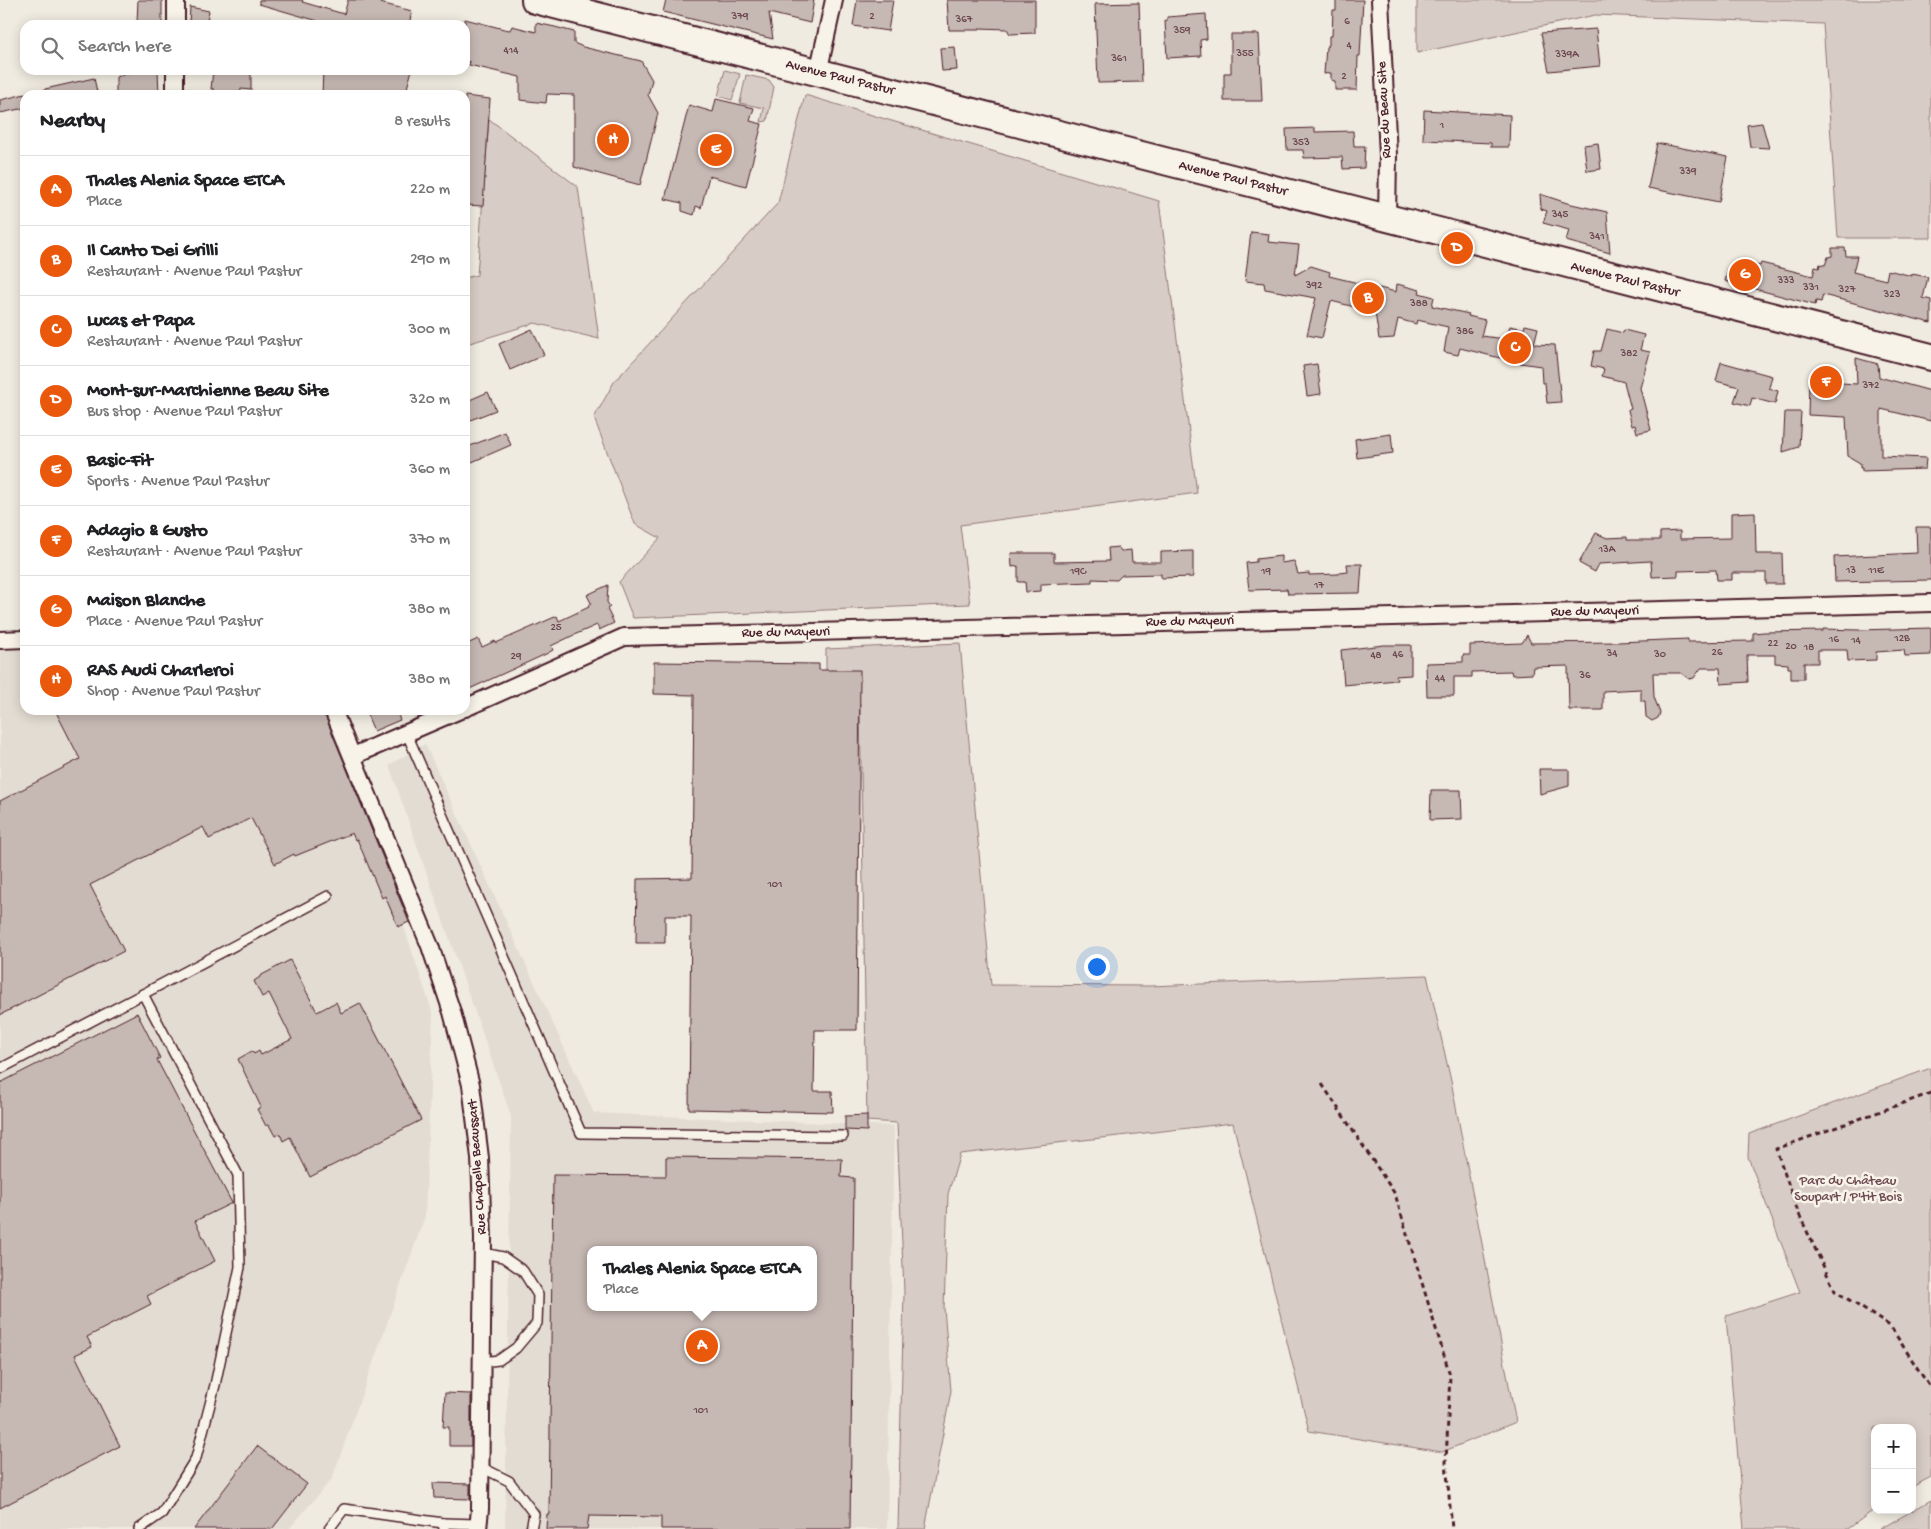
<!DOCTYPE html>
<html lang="en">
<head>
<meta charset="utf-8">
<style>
	:root { --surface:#fff; --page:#f2f2f2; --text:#202124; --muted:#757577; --line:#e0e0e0; --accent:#ea580c }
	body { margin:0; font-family:"Gochi Hand",sans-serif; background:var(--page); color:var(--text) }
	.controls { position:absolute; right:15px; bottom:15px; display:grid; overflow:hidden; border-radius:10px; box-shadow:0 2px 12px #0003 }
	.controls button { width:45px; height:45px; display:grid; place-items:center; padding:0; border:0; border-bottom:1px solid var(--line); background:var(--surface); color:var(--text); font:25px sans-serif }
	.you { position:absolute; left:1096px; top:966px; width:18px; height:18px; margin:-12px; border:4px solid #fff; border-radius:50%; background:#1a73e8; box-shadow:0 0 0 8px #1a73e833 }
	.badge { display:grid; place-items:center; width:32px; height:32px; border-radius:50%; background:var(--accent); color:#fff; font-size:16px; font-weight:700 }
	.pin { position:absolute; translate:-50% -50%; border:2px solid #fff; box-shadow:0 1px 5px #0006 }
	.popup { position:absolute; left:587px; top:1246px; width:230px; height:65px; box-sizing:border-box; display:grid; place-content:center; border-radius:10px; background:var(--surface); filter:drop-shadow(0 1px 4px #0005); font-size:16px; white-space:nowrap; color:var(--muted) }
	.popup b { font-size:19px; color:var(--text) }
	.popup::after { content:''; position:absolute; left:50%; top:100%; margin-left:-10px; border:10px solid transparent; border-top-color:var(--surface) }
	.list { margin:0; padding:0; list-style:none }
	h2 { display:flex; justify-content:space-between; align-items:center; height:65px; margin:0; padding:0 20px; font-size:21px }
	h2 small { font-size:16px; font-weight:400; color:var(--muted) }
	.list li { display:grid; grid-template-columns:32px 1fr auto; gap:15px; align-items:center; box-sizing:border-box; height:70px; padding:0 20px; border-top:1px solid var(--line) }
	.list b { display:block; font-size:19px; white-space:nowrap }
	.list p { margin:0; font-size:16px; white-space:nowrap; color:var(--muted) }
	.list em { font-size:16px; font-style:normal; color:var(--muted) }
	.icon { flex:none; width:28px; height:28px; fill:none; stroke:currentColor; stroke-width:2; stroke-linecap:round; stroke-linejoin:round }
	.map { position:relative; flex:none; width:1931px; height:1529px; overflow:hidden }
	.search { position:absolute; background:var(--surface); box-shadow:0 2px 12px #0003; left:20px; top:20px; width:450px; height:55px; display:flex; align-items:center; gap:12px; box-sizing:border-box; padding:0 18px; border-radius:15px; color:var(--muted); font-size:19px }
	.panel { position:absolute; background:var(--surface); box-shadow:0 2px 12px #0003; left:20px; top:90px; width:450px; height:625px; border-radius:15px }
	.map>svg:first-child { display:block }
</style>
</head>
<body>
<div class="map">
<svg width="1931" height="1529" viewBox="0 0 1931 1529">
	<rect width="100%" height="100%" fill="#f0ebe0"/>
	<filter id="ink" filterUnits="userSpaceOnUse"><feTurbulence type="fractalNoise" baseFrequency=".02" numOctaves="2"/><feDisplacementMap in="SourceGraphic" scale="10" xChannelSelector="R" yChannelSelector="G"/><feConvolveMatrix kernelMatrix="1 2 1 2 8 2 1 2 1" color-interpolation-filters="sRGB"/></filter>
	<g filter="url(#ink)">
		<g fill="#e3dcd2" fill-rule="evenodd">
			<polygon points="0,647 25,647 25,710 322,710 377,846 433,1014 425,1216 332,1479 289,1529 0,1529"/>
			<path d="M425,744L594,1113L894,1126L887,1529H505L511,1116L389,765ZM591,1250H813V1307H591Z"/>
		</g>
		<g fill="#d8cdc6" stroke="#917678">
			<polygon points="1417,0 1931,0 1931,238 1838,238 1823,24 1595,15 1417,53"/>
			<polygon points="725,70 740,74 732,100 718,96"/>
			<polygon points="746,75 769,80 774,87 767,121 761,122 764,108 740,103"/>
			<polygon points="805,95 1159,201 1197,493 960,525 970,604 633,618 619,582 660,538 635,524 594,418 614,382 778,203"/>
			<polygon points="489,119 578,187 599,339 535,323 470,343 465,341 465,278 477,275"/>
			<polygon points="960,643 991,985 1150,986 1427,975 1451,1081 1516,1422 1442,1452 1309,1431 1233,1123 960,1154 948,1194 944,1308 951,1391 925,1529 898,1529 904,1292 897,1123 867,1121 860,703 826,701 826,649"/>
			<polygon points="1931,1068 1931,1477 1912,1487 1912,1428 1875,1428 1875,1509 1848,1529 1744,1529 1726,1316 1800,1292 1748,1157 1749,1134"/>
			<polygon points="1931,1500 1931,1529 1880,1529"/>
		</g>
		<g fill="#c6b8b3" stroke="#4a1f2b" fill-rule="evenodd">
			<polygon points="138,0 162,0 162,25 140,25 140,23 137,23"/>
			<polygon points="259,0 303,0 302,2 344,14 348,0 381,0 380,3 412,11 409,25 317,25 318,21 259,4"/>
			<polygon points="666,0 814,0 810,23 769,13 773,39 663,12"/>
			<polygon points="857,0 893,0 888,31 853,26"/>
			<polygon points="947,0 1035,0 1035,33 1010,34 1007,29 979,28 979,30 949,30"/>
			<polygon points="1336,0 1363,0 1360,56 1358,56 1357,90 1335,90 1335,81 1331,80 1331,73 1324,74 1326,47 1329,45 1329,36 1332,36 1333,10 1336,10"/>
			<polygon points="1139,3 1142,82 1098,83 1095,4"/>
			<polygon points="190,7 209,11 206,25 189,25"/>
			<polygon points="1206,14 1207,39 1200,40 1201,56 1167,58 1165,21 1167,21 1167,17"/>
			<polygon points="465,19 504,29 510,30 512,26 536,32 536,23 555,27 574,32 574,43 583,47 641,61 652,80 648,95 658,113 640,185 574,167 574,95 547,94 546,103 520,100 520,77 469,65 470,62 465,61"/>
			<polygon points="1596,29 1600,66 1549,71 1541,33"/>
			<polygon points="1231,34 1259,34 1262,101 1224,101 1224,73 1231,73"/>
			<polygon points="955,47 957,70 942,71 940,48"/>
			<polygon points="127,70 158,70 159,95 116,95 116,77 127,74"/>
			<polygon points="213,70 251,70 251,90 241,89 240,95 214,95 214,89 211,89"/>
			<polygon points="323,70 412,70 405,95 322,95"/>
			<polygon points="94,78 97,92 82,95 46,95 45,89"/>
			<polygon points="25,94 25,108 0,113 0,100"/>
			<polygon points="465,96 490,99 483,206 465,205"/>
			<polygon points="716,99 754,108 750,121 762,124 746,186 709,176 701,208 696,206 694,215 682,211 682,203 665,199 689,105 713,112"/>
			<polygon points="1424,110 1510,115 1509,147 1491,147 1491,143 1423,140"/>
			<polygon points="1762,123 1769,148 1750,147 1747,125"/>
			<polygon points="1315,128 1315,132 1353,131 1354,146 1365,146 1364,168 1343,169 1342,157 1304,158 1303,150 1287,150 1286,129"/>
			<polygon points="1598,143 1601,169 1587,171 1584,145"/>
			<polygon points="1657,143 1728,157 1719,202 1648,188"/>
			<polygon points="1540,194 1567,203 1607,212 1610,253 1566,241 1569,230 1543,223 1547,211 1541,209"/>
			<polygon points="1251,232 1269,234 1268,242 1299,245 1295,275 1311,266 1330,272 1329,276 1396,292 1397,284 1420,290 1419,293 1434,297 1432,306 1469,314 1468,316 1485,320 1481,336 1506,339 1510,326 1524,329 1525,325 1538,328 1534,344 1555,345 1561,402 1547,403 1545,383 1542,383 1541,366 1520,363 1460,348 1458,355 1444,352 1448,327 1417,320 1416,324 1398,319 1394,338 1379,339 1375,312 1331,301 1322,338 1307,335 1316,298 1265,289 1264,283 1245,281"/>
			<polygon points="1832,248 1845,248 1846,256 1857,256 1853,272 1886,280 1888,270 1912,276 1912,274 1928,277 1923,298 1931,300 1931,323 1823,295 1821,302 1816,301 1815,305 1725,281 1729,266 1735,268 1737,260 1760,266 1761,263 1813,276 1815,267 1819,268 1820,264 1825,265 1828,257 1832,256"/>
			<polygon points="532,329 544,355 510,370 499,344"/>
			<polygon points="1607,329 1623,333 1624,330 1644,335 1640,350 1650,352 1640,388 1651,430 1637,433 1635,425 1632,426 1628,410 1631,409 1624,382 1602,376 1604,369 1591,366 1594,351 1601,351"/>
			<polygon points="1856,358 1878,364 1879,377 1931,391 1931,421 1881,409 1881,456 1926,458 1925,469 1862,471 1862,468 1860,468 1860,463 1848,456 1846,417 1808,415 1809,381 1857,384"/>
			<polygon points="1721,362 1772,376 1769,388 1778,391 1775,404 1752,398 1750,406 1734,402 1739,387 1716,381"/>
			<polygon points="1317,364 1321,394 1307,396 1303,366"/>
			<polygon points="488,392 496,410 465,422 465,402"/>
			<polygon points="1785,412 1801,412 1799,447 1783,452"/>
			<polygon points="505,432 511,445 465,465 465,448"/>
			<polygon points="1391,434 1393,453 1357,458 1355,439"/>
			<polygon points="1755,512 1756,554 1782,554 1783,584 1766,584 1766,573 1732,573 1732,580 1717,580 1716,570 1678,571 1678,576 1652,577 1651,561 1599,564 1595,572 1579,563 1596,533 1607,538 1627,537 1627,540 1660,540 1660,532 1680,531 1680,539 1731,538 1731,513"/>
			<polygon points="1916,527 1931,527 1931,580 1835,582 1834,557 1917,553"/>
			<polygon points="1118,547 1121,551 1131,550 1132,562 1161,562 1161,552 1193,551 1193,577 1161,578 1161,574 1122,575 1117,580 1092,579 1092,582 1041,584 1041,591 1026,592 1025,582 1018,582 1018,566 1012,567 1011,553 1054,553 1054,562 1109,561 1108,548"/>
			<polygon points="1281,556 1281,563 1294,561 1298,574 1309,573 1309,575 1339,574 1339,573 1348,572 1347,564 1362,564 1360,593 1288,594 1287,589 1249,590 1246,563 1256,562 1256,559"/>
			<polygon points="608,585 607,602 610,607 607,609 614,623 599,630 597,625 574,635 551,646 553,650 546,654 465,691 465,645 478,639 482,647 495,641 496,643 557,616 559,621 589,607 588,605 591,603 587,595"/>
			<polygon points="1931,628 1931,655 1905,656 1904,650 1876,652 1876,660 1848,661 1847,650 1818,650 1818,663 1804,663 1804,679 1791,679 1791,668 1788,668 1788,664 1775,663 1775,655 1747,655 1748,682 1721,684 1720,668 1701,668 1694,678 1689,679 1681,673 1653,673 1654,697 1660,713 1658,718 1652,721 1646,717 1645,701 1641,701 1641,689 1603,691 1603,710 1569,710 1568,666 1533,667 1532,674 1512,675 1511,671 1472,672 1472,677 1454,677 1454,696 1427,696 1426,663 1463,662 1463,655 1470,655 1470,645 1522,643 1527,635 1531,643 1618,642 1688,639 1688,642 1753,641 1753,633 1764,632 1823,631 1823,629 1858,630"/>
			<polygon points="1384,645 1411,645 1411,675 1396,676 1397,680 1344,685 1341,650"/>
			<polygon points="654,662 819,664 819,670 860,670 857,1030 815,1030 814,1091 832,1091 833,1112 689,1109 691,916 665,916 665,943 636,943 637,879 692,878 694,695 654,694"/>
			<polygon points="55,710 323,710 409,922 398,927 385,896 382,898 357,839 355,840 352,833 295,856 294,854 275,864 251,818 209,839 203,827 90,885 124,951 0,1015 0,801 80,759"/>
			<polygon points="365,710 396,710 400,720 374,731"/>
			<polygon points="1539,769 1569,769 1569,786 1540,794"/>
			<polygon points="1431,790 1461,790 1462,819 1430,820"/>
			<polygon points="290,960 317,1012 336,1002 341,1013 360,1003 421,1120 310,1177 290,1137 283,1141 280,1134 275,1136 269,1125 266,1126 257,1109 261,1107 238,1059 252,1051 254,1054 259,1051 261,1055 292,1039 269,993 262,997 254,981 260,977 260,976"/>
			<polygon points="137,1013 160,1058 157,1060 232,1203 195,1221 215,1261 147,1296 151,1304 87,1337 92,1347 75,1355 120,1446 0,1508 0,1083"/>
			<polygon points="867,1115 867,1131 845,1130 845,1116"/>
			<path d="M666,1157L842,1159L841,1177L854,1178L850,1529H661V1517L589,1516L587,1529H546L547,1514H549L553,1175L666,1176ZM591,1250H813V1307H591Z"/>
			<polygon points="445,1393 471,1394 471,1446 449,1446 449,1427 443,1427"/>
			<polygon points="257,1446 307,1484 272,1529 194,1529"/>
			<polygon points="433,1483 470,1484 470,1499 434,1498"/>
		</g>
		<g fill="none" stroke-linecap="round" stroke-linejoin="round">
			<defs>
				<g id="service">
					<polyline points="407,734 581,1133 843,1136"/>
					<polyline points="143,994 328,896"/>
					<polyline points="0,1069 143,994 238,1175 240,1267 215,1385 196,1458 162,1513 139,1529"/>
					<polyline points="482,1362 499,1360 516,1348 537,1323 538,1295 523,1271 503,1257 483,1253"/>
					<polyline points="481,1467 509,1481 534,1514 531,1529"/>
					<polyline points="329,1529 344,1509 443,1523"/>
					<polyline points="444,1529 443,1523 478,1524"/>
				</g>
				<g id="minor">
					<polyline points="1380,0 1388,155 1387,219"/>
					<polyline points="176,25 176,0"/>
					<polyline points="818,73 834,0"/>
					<polyline points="175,95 175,70"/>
					<polyline points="0,640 25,639"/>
					<polyline points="465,708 624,637 1931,603"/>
					<polyline points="333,710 430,946 452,1012 471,1085 480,1158 483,1238 480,1509 478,1529"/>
					<polyline points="353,756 460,710"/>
				</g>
				<polyline id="primary" points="535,0 1931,357"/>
			</defs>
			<use href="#service" stroke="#4a1f2b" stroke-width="12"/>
			<use href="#minor" stroke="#4a1f2b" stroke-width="20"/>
			<use href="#primary" stroke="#4a1f2b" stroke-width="30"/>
			<g stroke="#4a1f2b" stroke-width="3" stroke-dasharray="5 4" stroke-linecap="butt">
				<polyline points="1322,1084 1395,1194 1450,1375 1446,1462 1452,1529"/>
				<polyline points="1931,1093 1776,1149 1798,1212 1835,1291 1890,1326 1931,1389"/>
			</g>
			<use href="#service" stroke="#f7f3e8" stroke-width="9"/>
			<use href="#minor" stroke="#f7f3e8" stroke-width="16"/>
			<use href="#primary" stroke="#f7f3e8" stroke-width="26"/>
		</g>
	</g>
	<g text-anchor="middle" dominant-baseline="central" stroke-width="5" stroke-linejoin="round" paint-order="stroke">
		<g font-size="11" fill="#69454d">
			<text x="740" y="17">379</text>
			<text x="872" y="17">2</text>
			<text x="964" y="20">367</text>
			<text x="1347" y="22">6</text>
			<text x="1182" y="31">359</text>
			<text x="1349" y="46">4</text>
			<text x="511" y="51">414</text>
			<text x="1245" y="54">355</text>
			<text x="1567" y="55">339A</text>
			<text x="1119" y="59">361</text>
			<text x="1344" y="77">2</text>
			<text x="1442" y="126">1</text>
			<text x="1301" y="143">353</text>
			<text x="1688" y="172">339</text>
			<text x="1560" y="215">345</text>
			<text x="1597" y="237">341</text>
			<text x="1786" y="281">333</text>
			<text x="1314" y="286">392</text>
			<text x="1811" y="288">331</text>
			<text x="1847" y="290">327</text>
			<text x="1892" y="295">323</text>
			<text x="1419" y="304">388</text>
			<text x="1465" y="332">386</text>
			<text x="1629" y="354">382</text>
			<text x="1871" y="386">372</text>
			<text x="1607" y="550">13A</text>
			<text x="1851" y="571">13</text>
			<text x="1876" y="571">11E</text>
			<text x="1078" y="572">19C</text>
			<text x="1266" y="572">19</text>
			<text x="1319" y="586">17</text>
			<text x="556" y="628">25</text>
			<text x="1902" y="639">12B</text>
			<text x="1834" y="640">16</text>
			<text x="1856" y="641">14</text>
			<text x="1773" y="644">22</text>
			<text x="1791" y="647">20</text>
			<text x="1809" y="648">18</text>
			<text x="1717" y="653">26</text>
			<text x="1612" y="654">34</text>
			<text x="1398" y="655">46</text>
			<text x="1660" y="655">30</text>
			<text x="1376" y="656">48</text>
			<text x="516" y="657">29</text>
			<text x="1585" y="676">36</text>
			<text x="1440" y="679">44</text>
			<text x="775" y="885">101</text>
			<text x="701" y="1411">101</text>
		</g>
		<g font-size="14" fill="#4a1f2b" stroke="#f7f3e8">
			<text transform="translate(840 78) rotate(14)">Avenue Paul Pastur</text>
			<text transform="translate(1385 110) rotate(-93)">Rue du Beau Site</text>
			<text transform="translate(1233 179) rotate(14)">Avenue Paul Pastur</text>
			<text transform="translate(1625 280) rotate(14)">Avenue Paul Pastur</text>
			<text transform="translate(1595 612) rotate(-1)">Rue du Mayeuri</text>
			<text transform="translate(1190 622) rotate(-1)">Rue du Mayeuri</text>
			<text transform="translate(786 633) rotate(-1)">Rue du Mayeuri</text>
			<text transform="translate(478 1167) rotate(-94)">Rue Chapelle Beaussart</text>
		</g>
		<g font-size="14" fill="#6e4a52" stroke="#f7f3e8">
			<text x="1848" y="1181">Parc du Château<tspan x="1848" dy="16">Soupart / P'tit Bois</tspan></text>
		</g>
	</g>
</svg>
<div class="controls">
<button>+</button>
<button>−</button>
</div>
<div class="you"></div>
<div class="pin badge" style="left:702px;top:1346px">A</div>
<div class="popup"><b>Thales Alenia Space ETCA</b>Place</div>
<div class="pin badge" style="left:1368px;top:298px">B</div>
<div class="pin badge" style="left:1515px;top:348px">C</div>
<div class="pin badge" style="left:1457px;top:248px">D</div>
<div class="pin badge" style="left:716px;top:150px">E</div>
<div class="pin badge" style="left:1826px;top:382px">F</div>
<div class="pin badge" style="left:1745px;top:275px">G</div>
<div class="pin badge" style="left:613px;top:140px">H</div>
<div class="search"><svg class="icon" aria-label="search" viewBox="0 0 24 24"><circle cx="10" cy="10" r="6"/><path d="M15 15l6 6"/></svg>Search here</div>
<section class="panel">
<h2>Nearby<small>8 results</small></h2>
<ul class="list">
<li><span class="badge">A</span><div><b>Thales Alenia Space ETCA</b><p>Place</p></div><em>220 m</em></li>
<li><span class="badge">B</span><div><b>Il Canto Dei Grilli</b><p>Restaurant · Avenue Paul Pastur</p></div><em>290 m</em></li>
<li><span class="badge">C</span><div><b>Lucas et Papa</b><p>Restaurant · Avenue Paul Pastur</p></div><em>300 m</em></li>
<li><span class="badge">D</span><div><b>Mont-sur-Marchienne Beau Site</b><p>Bus stop · Avenue Paul Pastur</p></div><em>320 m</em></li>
<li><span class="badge">E</span><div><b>Basic-Fit</b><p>Sports · Avenue Paul Pastur</p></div><em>360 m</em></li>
<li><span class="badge">F</span><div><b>Adagio &amp; Gusto</b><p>Restaurant · Avenue Paul Pastur</p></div><em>370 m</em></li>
<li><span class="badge">G</span><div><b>Maison Blanche</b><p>Place · Avenue Paul Pastur</p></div><em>380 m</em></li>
<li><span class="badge">H</span><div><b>RAS Audi Charleroi</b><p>Shop · Avenue Paul Pastur</p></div><em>380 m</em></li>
</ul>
</section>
</div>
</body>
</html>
